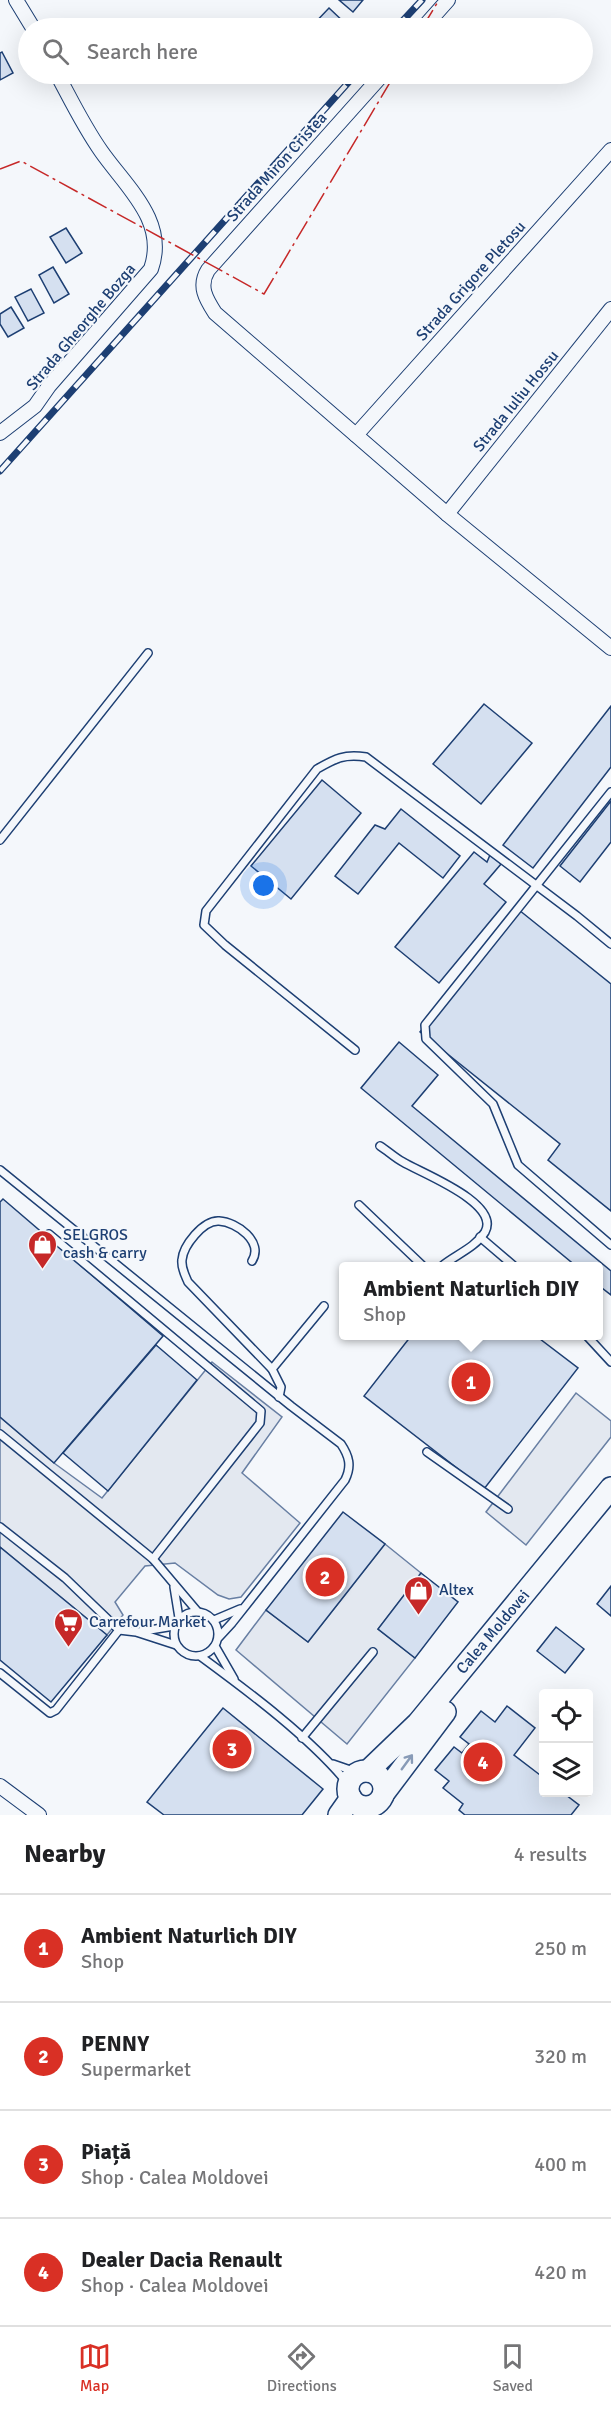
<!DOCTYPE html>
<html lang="en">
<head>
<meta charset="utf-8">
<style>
	:root { --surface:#fff; --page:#f2f2f2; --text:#202124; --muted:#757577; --line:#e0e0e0; --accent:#d93025 }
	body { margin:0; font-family:Signika,sans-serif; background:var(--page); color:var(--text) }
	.controls { position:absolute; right:18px; bottom:18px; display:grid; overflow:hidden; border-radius:6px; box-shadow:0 6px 24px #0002 }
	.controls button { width:54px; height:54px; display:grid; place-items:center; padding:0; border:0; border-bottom:2px solid var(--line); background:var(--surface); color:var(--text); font:30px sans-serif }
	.you { position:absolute; left:264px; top:886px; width:21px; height:21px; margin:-15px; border:4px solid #fff; border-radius:50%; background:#1a73e8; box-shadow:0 0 0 9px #1a73e833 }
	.badge { display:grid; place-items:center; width:39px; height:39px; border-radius:50%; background:var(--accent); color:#fff; font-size:20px; font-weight:700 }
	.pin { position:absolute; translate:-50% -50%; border:3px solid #fff; box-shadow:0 2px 6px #0006 }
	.popup { position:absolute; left:339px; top:1262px; width:264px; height:78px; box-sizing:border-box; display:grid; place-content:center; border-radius:6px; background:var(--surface); filter:drop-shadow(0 2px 4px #0005); font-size:20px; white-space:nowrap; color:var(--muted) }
	.popup b { font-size:22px; color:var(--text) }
	.popup::after { content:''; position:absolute; left:50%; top:100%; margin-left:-12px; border:12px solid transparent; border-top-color:var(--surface) }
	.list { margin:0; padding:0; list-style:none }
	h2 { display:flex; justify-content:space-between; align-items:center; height:78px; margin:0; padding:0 24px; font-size:26px }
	h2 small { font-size:20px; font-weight:400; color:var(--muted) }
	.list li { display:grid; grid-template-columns:39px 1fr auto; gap:18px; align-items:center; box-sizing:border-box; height:108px; padding:0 24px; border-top:2px solid var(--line) }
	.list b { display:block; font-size:22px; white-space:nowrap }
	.list p { margin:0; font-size:20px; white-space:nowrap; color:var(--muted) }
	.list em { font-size:20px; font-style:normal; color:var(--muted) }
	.icon { flex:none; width:33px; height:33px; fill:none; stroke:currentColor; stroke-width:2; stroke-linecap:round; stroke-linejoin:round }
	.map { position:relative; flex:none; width:611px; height:1815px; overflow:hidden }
	.search { position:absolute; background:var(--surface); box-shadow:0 6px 24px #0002; left:18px; right:18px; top:18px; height:66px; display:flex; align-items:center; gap:15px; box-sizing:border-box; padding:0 21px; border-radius:33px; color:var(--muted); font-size:22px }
	.sheet { height:510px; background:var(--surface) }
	nav { display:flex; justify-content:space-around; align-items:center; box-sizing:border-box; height:84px; border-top:2px solid var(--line); background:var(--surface); font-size:16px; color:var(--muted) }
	nav a { display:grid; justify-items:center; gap:3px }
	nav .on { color:var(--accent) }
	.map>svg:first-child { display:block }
</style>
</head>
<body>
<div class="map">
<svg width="611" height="1815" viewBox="0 0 611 1815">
	<rect width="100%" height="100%" fill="#f4f7fb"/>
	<g fill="#e3e8f0" stroke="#687fa3" stroke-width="1.5">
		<polygon points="212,1362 282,1417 242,1473 300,1523 241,1597 229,1599 218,1595 175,1563 145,1566 115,1602 123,1615 107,1635 0,1547 0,1417 54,1463 102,1498"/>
		<polygon points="576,1393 611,1421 611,1437 526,1545 486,1512"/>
		<polygon points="385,1544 421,1573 378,1629 415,1658 347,1744 236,1650 266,1610 308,1642"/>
	</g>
	<g fill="#d5e0f0" stroke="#1d3f73" stroke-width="1.5">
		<polygon points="339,0 363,0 353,12"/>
		<polygon points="329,8 347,25 344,28 310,28"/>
		<polygon points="2,52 13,73 0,80 0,53"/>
		<polygon points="66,228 82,253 66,263 50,237"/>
		<polygon points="53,267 69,294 54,303 39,275"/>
		<polygon points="31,289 44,313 28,321 15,297"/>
		<polygon points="11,307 24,328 8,337 0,324 0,314"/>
		<polygon points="484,704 532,743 481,804 433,764"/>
		<polygon points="611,706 611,767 533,868 503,845"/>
		<polygon points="322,780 361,813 291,899 251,866"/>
		<polygon points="611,801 611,842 580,882 560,866"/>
		<polygon points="401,809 460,856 443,878 399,843 358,894 335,876 375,825 385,829"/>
		<polygon points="474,852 487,862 490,855 501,864 484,884 506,902 439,983 395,947"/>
		<polygon points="519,910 611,984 611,1211 548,1160 560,1144 420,1032"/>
		<polygon points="399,1042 438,1075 412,1106 611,1271 611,1295 598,1285 598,1266 576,1266 361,1088"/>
		<polygon points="3,1199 163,1336 54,1463 0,1417 0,1202"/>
		<polygon points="411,1336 536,1336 578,1368 484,1489 364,1396"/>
		<polygon points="156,1345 197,1380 108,1491 63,1453"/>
		<polygon points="343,1512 385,1544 308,1642 266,1610"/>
		<polygon points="0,1547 107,1635 51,1702 0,1660"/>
		<polygon points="421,1573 458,1602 415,1658 378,1629"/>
		<polygon points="611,1586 611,1616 597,1604"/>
		<polygon points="556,1627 584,1649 565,1673 537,1651"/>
		<polygon points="507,1706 535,1728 514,1755 544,1778 544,1792 562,1792 579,1805 571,1815 465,1815 459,1810 463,1804 443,1788 449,1781 435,1770 454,1747 462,1753 469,1744 460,1737 481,1711 495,1722"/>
		<polygon points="223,1708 323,1789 302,1815 164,1815 147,1802"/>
	</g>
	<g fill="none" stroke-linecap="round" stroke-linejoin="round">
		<defs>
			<g id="lane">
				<polyline points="611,792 425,1025 426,1039 493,1104 518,1165 611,1245"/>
				<polyline points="0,840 148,653"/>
				<path d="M355,1050L225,945L204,925L206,911L317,769C336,758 344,754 366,757L577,916L611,944"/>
				<path d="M380,1146C388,1151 395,1158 403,1162C421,1173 501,1203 485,1232C475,1248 455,1255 442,1266"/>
				<path d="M0,1170L291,1406L341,1444C349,1456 352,1466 345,1480L232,1623L219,1637"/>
				<polyline points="359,1205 423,1266"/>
				<polyline points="49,1234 261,1411 260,1423 153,1559"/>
				<polyline points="480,1237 514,1266"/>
				<path d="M252,1261C264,1242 237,1222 219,1221C203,1220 183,1246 182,1260C181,1268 185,1275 188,1282L272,1369L281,1387L279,1397"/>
				<polyline points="587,1336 611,1362"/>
				<polyline points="272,1369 324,1306"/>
				<polyline points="0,1434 153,1559 197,1611"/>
				<polyline points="427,1452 508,1509"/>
				<polyline points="0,1527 65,1578 119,1630 136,1632 176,1645"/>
				<polyline points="174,1587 179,1618"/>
				<circle cx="196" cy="1634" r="22"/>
				<polyline points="214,1620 240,1609"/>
				<polyline points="138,1632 174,1626"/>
				<polyline points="215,1646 234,1679"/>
				<path d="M200,1656C249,1692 311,1738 349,1785"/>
				<polyline points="0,1673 50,1713 56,1710 119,1630"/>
				<polyline points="302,1738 373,1652"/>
				<polyline points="333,1764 359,1773"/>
			</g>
			<g id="street">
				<polyline points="16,0 33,28"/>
				<polyline points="423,28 448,0"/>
				<path d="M383,74L208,270C198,286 206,299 215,313L447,514L611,648"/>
				<path d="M0,433L35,406L49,386L151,269C168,221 126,187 101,151C84,127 71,100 57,74"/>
				<polyline points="356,435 611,150"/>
				<polyline points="447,514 611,309"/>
				<polyline points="0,1786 39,1815"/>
			</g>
			<g id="primary">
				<polyline points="368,1771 418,1723 611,1488"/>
				<circle cx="366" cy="1789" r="18"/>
				<polyline points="384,1793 445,1712"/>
				<polyline points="339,1815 351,1798"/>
			</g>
		</defs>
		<use href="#lane" stroke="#1d3f73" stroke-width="10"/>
		<use href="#street" stroke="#1d3f73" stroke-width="16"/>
		<use href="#primary" stroke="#1d3f73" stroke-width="24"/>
		<use href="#lane" stroke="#f4f7fb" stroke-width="7"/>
		<use href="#street" stroke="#f4f7fb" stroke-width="14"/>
		<use href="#primary" stroke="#f4f7fb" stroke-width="21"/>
		<defs>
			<g id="rail">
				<polyline points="396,28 422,0"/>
				<polyline points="0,471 356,74"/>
			</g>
		</defs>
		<use href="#rail" stroke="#1d3f73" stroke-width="7"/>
		<use href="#rail" stroke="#f4f7fb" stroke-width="4.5" stroke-dasharray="14" stroke-linecap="butt"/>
		<g stroke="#c62828" stroke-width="1.5" stroke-dasharray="21 4.5 3 4.5" stroke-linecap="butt">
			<polyline points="422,28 439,0"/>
			<polyline points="0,169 21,161 264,294 395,74"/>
		</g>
	</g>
	<defs><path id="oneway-shaft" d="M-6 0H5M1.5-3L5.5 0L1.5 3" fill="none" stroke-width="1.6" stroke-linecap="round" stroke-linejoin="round" transform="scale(1.5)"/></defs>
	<use stroke="#889bb7" href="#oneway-shaft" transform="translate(407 1762) rotate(-54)"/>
	<defs>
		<symbol id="shop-pin" viewBox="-11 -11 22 30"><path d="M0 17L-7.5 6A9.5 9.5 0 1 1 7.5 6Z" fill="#c62828" stroke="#f4f7fb"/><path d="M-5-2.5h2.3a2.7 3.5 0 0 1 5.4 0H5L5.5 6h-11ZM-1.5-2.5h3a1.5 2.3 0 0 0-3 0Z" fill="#fff"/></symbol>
		<symbol id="supermarket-pin" viewBox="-11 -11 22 30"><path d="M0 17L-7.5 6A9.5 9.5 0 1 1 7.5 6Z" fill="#c62828" stroke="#f4f7fb"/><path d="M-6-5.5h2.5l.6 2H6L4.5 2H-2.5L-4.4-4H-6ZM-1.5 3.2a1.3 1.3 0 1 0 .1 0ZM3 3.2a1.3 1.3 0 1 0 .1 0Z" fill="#fff"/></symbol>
	</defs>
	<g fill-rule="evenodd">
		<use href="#shop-pin" x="26" y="1228" width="33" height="45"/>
		<use href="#shop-pin" x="402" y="1574" width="33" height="45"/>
		<use href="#supermarket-pin" x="52" y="1606" width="33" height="45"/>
	</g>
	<g text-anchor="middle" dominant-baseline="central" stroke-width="4.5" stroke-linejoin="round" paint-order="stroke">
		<g font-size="16" fill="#1d3f73" stroke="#f4f7fb">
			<text transform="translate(277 167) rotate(-48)">Strada Miron Cristea</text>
			<text transform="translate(471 281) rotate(-48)">Strada Grigore Pletosu</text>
			<text transform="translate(81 327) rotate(-50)">Strada Gheorghe Bozga</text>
			<text transform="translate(516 401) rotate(-51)">Strada Iuliu Hossu</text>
			<text transform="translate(493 1632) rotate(-50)">Calea Moldovei</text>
		</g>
		<g font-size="16" fill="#1d3f73" stroke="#f4f7fb" text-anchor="start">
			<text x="63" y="1235">SELGROS<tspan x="63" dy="18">cash &amp; carry</tspan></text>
			<text x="439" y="1590">Altex</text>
			<text x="89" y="1622">Carrefour Market</text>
		</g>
	</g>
</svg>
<div class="controls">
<button><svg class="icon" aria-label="locate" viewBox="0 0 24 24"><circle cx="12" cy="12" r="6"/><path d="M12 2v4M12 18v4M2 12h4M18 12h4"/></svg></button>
<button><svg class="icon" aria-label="layers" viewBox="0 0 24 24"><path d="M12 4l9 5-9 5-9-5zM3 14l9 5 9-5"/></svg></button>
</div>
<div class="you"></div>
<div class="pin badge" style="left:471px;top:1382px">1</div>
<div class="popup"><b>Ambient Naturlich DIY</b>Shop</div>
<div class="pin badge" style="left:325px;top:1577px">2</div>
<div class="pin badge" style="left:232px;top:1749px">3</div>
<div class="pin badge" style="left:483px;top:1762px">4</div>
<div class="search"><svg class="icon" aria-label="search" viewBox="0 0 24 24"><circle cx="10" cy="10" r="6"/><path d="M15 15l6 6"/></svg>Search here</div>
</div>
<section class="sheet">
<h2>Nearby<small>4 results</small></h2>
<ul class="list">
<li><span class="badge">1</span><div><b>Ambient Naturlich DIY</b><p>Shop</p></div><em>250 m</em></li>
<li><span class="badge">2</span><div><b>PENNY</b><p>Supermarket</p></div><em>320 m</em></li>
<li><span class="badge">3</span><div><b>Piață</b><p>Shop · Calea Moldovei</p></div><em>400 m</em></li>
<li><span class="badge">4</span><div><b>Dealer Dacia Renault</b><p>Shop · Calea Moldovei</p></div><em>420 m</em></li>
</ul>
</section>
<nav>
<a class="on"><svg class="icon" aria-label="map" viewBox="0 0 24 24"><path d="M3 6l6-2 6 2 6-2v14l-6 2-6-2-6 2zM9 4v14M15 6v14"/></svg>Map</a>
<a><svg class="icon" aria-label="directions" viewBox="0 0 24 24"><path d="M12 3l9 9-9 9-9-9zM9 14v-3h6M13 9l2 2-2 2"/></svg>Directions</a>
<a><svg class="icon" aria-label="saved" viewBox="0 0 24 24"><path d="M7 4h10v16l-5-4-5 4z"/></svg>Saved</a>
</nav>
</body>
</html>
